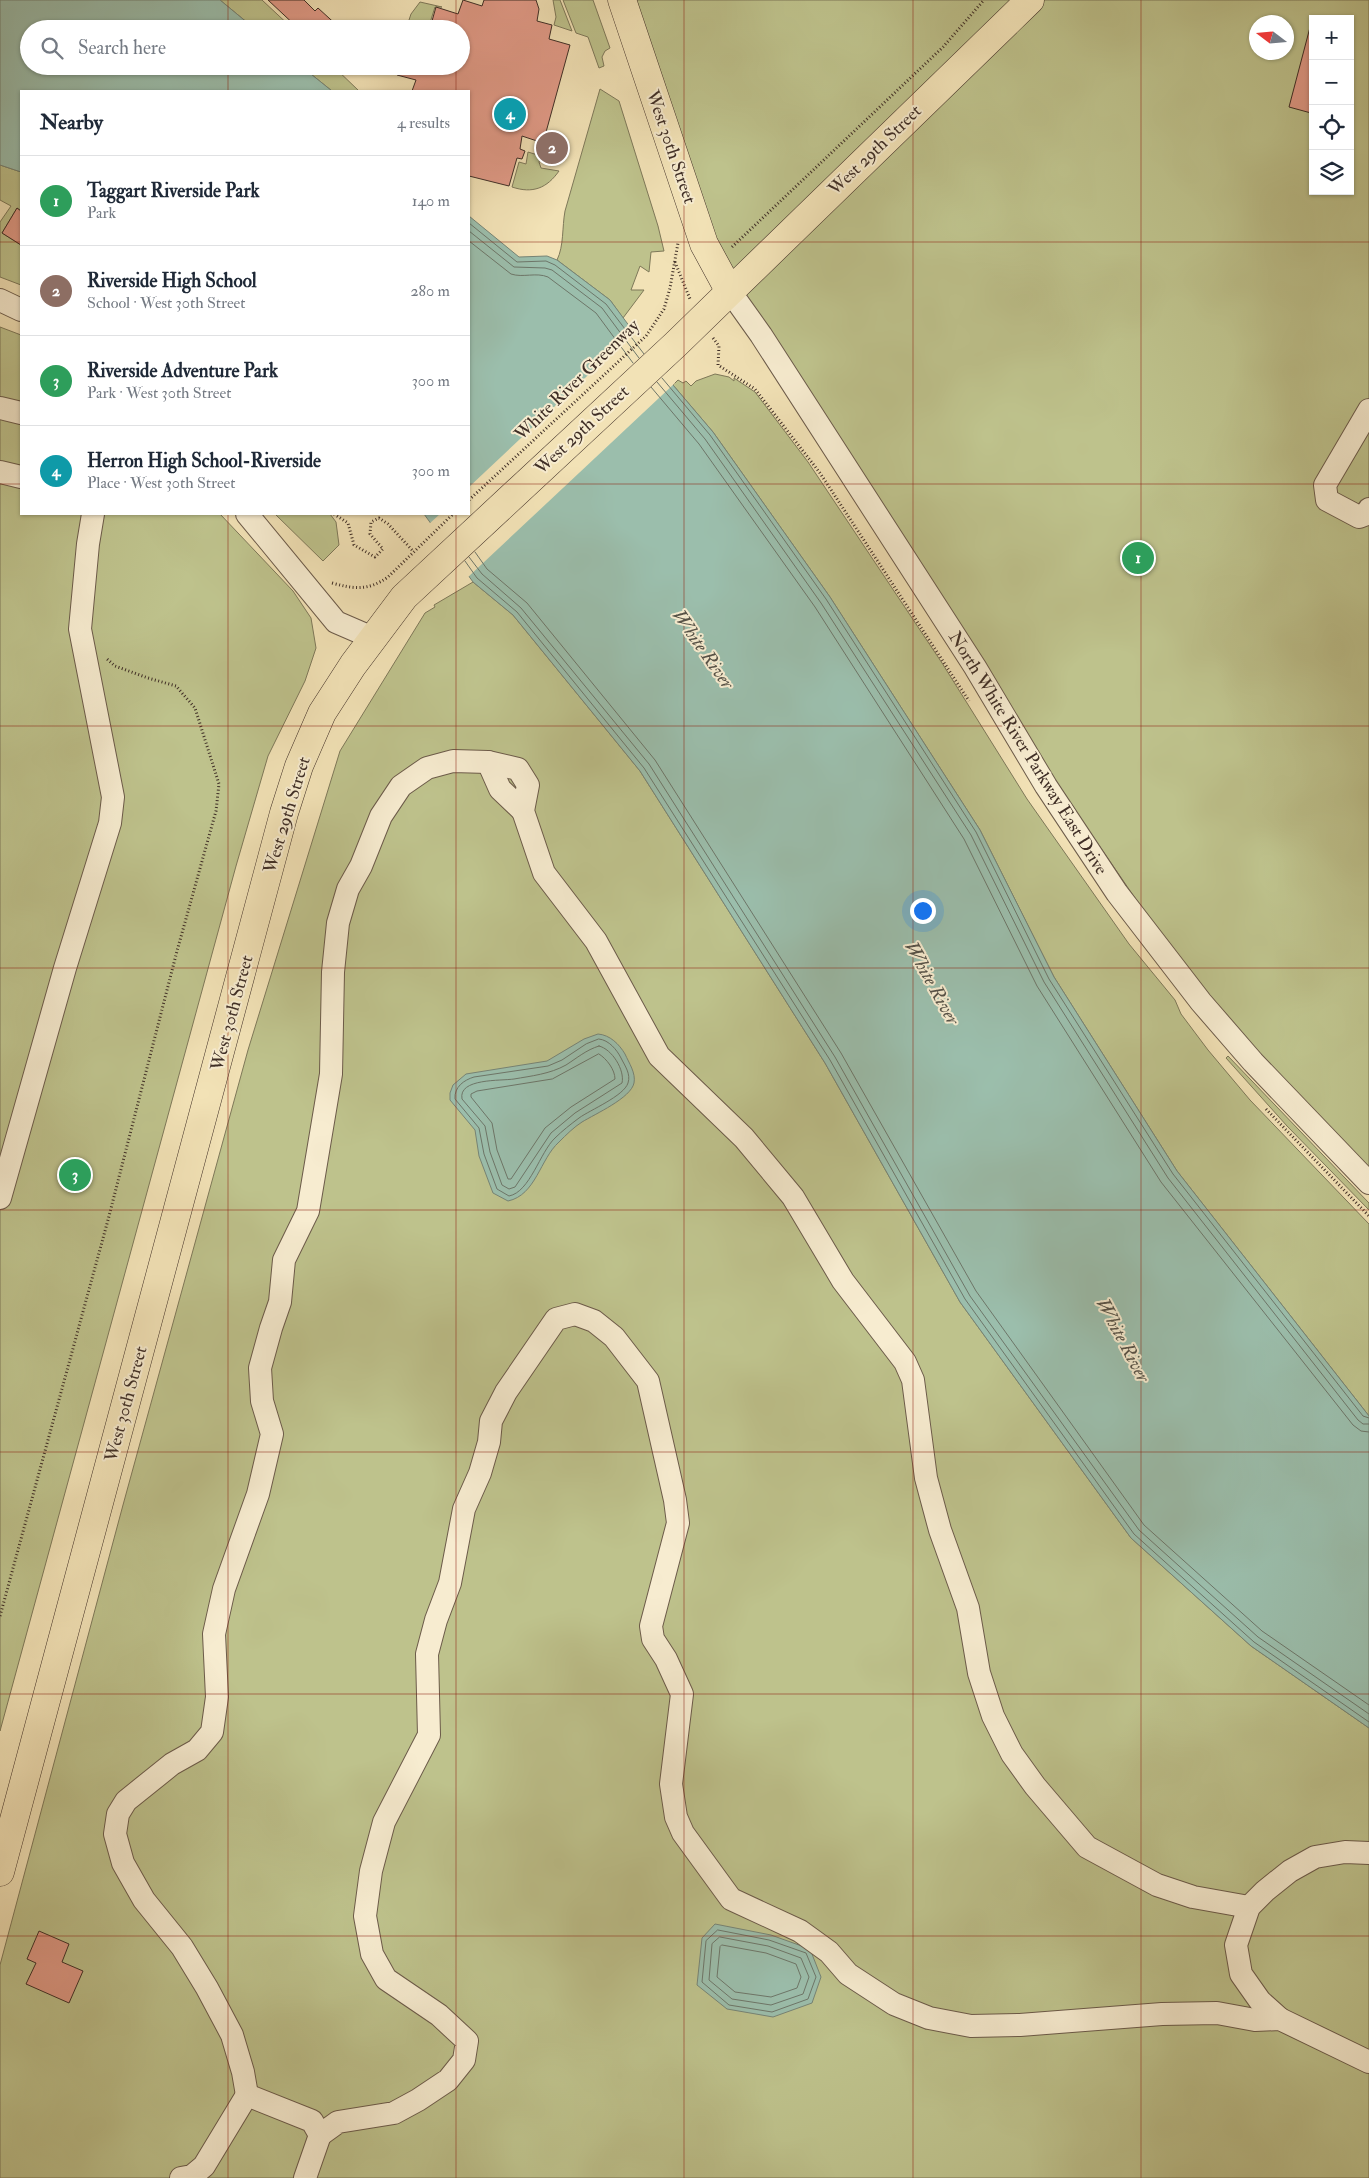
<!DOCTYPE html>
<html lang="en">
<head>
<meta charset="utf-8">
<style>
	:root { --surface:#fff; --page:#f2f2f3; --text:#1f2937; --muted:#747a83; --line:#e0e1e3; --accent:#0f766e }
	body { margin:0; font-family:"IM FELL Double Pica",serif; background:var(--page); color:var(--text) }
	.controls { position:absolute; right:15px; top:15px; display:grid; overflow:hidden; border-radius:0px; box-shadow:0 1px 4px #0004 }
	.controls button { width:45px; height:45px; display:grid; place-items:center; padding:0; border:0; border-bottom:1px solid var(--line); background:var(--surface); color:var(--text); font:25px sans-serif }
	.compass { position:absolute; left:1249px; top:15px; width:45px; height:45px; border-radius:50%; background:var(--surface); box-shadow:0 1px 4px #0004; rotate:286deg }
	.you { position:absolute; left:922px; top:910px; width:18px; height:18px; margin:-12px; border:4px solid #fff; border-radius:50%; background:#1a73e8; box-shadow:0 0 0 8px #1a73e833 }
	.badge { display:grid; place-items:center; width:32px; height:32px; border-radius:50%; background:var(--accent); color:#fff; font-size:16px; font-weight:700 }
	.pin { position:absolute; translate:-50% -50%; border:2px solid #fff; box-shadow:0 1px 5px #0006 }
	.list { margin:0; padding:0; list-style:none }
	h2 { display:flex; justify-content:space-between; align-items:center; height:65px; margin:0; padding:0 20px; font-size:21px }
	h2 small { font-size:16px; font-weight:400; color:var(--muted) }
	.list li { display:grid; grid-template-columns:32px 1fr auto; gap:15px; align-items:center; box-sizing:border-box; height:90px; padding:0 20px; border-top:1px solid var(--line) }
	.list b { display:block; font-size:19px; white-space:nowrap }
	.list p { margin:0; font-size:16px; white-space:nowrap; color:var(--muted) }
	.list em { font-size:16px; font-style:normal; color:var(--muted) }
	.icon { flex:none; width:28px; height:28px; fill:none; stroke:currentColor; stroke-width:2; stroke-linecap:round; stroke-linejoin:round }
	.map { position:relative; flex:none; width:1369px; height:2178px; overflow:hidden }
	.search { position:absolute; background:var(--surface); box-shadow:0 1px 4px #0004; left:20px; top:20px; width:450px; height:55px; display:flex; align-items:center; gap:12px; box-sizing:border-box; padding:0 18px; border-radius:28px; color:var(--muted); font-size:19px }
	.panel { position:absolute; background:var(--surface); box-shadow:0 1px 4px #0004; left:20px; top:90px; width:450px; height:425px; border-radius:0px }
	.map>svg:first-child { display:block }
</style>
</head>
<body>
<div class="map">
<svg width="1369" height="2178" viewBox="0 0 1369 2178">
	<rect width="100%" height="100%" fill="#f2e2b6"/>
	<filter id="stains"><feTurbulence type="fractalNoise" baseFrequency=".004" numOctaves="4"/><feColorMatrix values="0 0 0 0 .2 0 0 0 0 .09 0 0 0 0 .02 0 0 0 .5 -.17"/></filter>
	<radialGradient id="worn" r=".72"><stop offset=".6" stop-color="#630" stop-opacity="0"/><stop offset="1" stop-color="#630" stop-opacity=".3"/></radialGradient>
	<g fill="#bec28c" stroke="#7e7859" fill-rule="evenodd">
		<polygon points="220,0 262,0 293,29 255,29"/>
		<polygon points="553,0 560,0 572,31 554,25 556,17"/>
		<polygon points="563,0 593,0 610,48 605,51 602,57 604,66 599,68 588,37 576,33"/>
		<path d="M632,0H1369V1173L1259,1057L1170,949L1085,825L729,290ZM1313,19H1350V191H1313ZM1256,22H1286V52H1256Z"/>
		<polygon points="420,2 442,7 435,7 428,29 407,26 411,14"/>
		<polygon points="301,66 333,66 359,91 332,91"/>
		<path d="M600,89L619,101L658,226L664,251L651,252L649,272L640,266L631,290H644L623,318L610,300L557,260C564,246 562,227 565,211Z"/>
		<path d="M528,152L541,156L539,162L541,168L559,171C547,188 533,194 512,187L519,162L526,164Z"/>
		<polygon points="0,165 21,172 21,211 17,208 2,233 21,245 21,285 0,277 0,222 11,206 0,200"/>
		<polygon points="0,327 21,335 21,514 220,514 293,591 311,618 316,648 305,681 268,756 236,866 0,1731"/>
		<polygon points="715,374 729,377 734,381 734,378 755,392 808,462 942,663 1027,799 1129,944 1175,1000 1181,1014 1208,1050 1250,1100 1369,1224 1369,1416 1177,1171 1054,977 980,830 830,597 713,432 673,385 678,380 683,383 686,381 691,386 696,381"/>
		<polygon points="275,514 330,514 336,522 339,545 323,561"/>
		<polygon points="473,582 513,615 640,771 825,1063 960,1302 1131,1538 1251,1646 1369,1728 1369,2178 0,2178 0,1965 123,1505 248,1050 340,751 425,613 435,607 434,605"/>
		<polygon points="1228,1056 1369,1203 1369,1210 1287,1126 1226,1058"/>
	</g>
	<g fill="#9bbeac" stroke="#768476">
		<polygon points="0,0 220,0 255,29 29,29 29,66 301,66 332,91 21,91 21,172 0,165"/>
		<polygon points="469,216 519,257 547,256 557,260 610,300 673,385 713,432 830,597 980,830 1054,977 1177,1171 1369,1416 1369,1728 1251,1646 1131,1538 960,1302 825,1063 640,771 513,615 473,582 424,514 469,514"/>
		<path d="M598,1034C610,1035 619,1044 625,1054C629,1063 636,1073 634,1083C631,1098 595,1114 582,1122C574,1127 566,1135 559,1142C540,1159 536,1195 508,1201L493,1193L479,1156L475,1130L450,1100V1093L453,1085L466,1074L547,1061L584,1039Z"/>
		<polygon points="715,1924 771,1935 810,1949 821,1977 812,2003 773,2017 727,2009 697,1985 702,1938"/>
	</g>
	<polygon fill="#f2e2b6" points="634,332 650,349 675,383 467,578 429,524 440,514 469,514 469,487"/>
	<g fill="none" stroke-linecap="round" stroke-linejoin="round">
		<g stroke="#6d7669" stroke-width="1">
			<polyline points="469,223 517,262 546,261 555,265 606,304 644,354"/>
			<polyline points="469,231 514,267 545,268 552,270 602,308 639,358"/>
			<path d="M469,241L511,274C523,278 536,272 548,277L596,313L633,363"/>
			<polyline points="662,378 710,435 826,599 976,832 1049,979 1173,1174 1363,1416 1369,1418"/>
			<polyline points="657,382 705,439 821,603 971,835 1044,982 1168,1178 1358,1420 1363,1424 1369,1424"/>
			<polyline points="651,387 699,444 815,607 964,839 1037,986 1161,1182 1353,1425 1361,1431 1369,1432"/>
			<polyline points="475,552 487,569 527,603 655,760 841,1053 976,1291 1144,1525 1262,1631 1369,1705"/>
			<polyline points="469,557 482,574 521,608 649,764 835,1057 970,1296 1139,1530 1258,1637 1369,1714"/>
			<polyline points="465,561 477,578 517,612 644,768 830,1060 965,1299 1134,1534 1254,1642 1369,1722"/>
			<path d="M599,1039C609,1040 617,1050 621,1058C625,1066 631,1074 628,1083C624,1096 590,1110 579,1118C571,1124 562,1131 555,1138C540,1152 530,1192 509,1196L497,1189L484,1154L479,1128L455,1099C454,1087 464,1080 474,1077L548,1066L562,1060L586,1044Z"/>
			<path d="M599,1046C612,1049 625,1070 622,1083L575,1113L551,1133L515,1187L509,1189L502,1185L490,1152L485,1126L462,1099C458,1078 501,1081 514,1079C531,1076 550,1074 566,1065C577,1058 586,1050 599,1046Z"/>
			<path d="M599,1054C607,1059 615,1070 615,1079L571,1107L545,1128L511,1179H508L497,1150L492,1123L471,1097V1094L477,1091L552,1079Z"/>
			<polygon points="718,1930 769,1940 806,1953 816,1977 808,1999 772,2012 729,2005 702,1982 706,1941"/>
			<polygon points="720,1937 768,1946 801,1958 809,1977 803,1994 771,2005 732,1999 709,1980 712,1944"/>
			<polygon points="722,1945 766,1953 796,1964 801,1977 797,1988 771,1997 735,1992 717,1977 720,1947"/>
		</g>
	</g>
	<g fill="#e19a87" stroke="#3f2e26">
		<polygon points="268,0 304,0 315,11 318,8 341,29 299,29"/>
		<polygon points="463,0 482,6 484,0 536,0 539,9 537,21 552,25 549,39 570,45 543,143 522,136 520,149 525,151 522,159 517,158 509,186 469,176 469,91 412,91 416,80 397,75 400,66 461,66 461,29 410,29 411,23 430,28 436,7 458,14"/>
		<polygon points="1313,16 1325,19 1313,19 1313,106 1311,113 1289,107"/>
		<polygon points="17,208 21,211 21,245 2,233"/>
		<polygon points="39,1931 69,1944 62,1962 83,1971 69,2003 26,1984 36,1963 27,1959"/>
	</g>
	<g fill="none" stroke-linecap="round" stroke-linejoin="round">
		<defs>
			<g id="minor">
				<polyline points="729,290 761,335 975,667 1046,786 1117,893 1201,1002 1253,1062 1369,1183"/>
				<polyline points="0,300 21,310"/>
				<polyline points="0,408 21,413"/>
				<polyline points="1369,410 1325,485 1327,500 1359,517 1367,514 1369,509"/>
				<polyline points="0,472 21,477"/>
				<polyline points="247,514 336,622 373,638"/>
				<polyline points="488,762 500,789 523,811"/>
				<polyline points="0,1198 65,968 110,823 113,797 80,629 88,544 93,514"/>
				<polyline points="1280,2019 1260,2001 1241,1974 1236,1945 1249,1907 1265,1891 1290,1871 1315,1857 1345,1852 1369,1853"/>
				<polyline points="247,2095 243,2072 232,2035 207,1988 182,1947 144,1900 123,1863 115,1834 118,1814 126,1801 172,1764 197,1750 212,1732 217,1697 214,1634 224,1589 258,1494 272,1434 262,1401 260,1368 271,1328 280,1302 284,1260 308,1211 331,1074 333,972 338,923 348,889 361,866 381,816 401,786 427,768 453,761 488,762 518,769 528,785 523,811 544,873 596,941 659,1056 744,1138 793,1197 843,1281 905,1362 913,1380 926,1478 940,1530 968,1608 979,1673 993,1716 1012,1754 1035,1786 1087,1847 1157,1885 1193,1897 1249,1907"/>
				<polyline points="320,2135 338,2122 394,2113 418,2100 448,2080 464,2060 467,2041 439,2015 386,1979 372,1954 365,1916 371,1871 384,1822 429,1735 427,1654 436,1620 450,1583 464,1509 480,1473 489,1442 491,1421 506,1392 556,1319 575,1314 594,1321 614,1337 648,1381 675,1500 678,1523 651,1626 653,1639 666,1659 682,1694 671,1784 676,1817 683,1833 731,1899 800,1931 829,1952 848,1974 894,2004 929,2018 971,2026 1020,2025 1162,2014 1217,2013 1255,2020 1280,2019 1369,2062"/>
				<polyline points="181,2178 192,2176 204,2166 247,2095 312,2121 320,2135 305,2178"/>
			</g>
			<g id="major">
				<polyline points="622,0 704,244 729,290"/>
				<polyline points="0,1872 284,813 299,766 322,713 353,665 404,597 676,344 1030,0"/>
			</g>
		</defs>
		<use href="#minor" stroke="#6c5b4a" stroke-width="24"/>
		<use href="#major" stroke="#3f2e26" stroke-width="29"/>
		<g stroke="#3f2e26" stroke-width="3" stroke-dasharray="1 2.5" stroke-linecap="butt">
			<polyline points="732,247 943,47 984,0"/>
			<polyline points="675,262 690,299"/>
			<polyline points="713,338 719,346 718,365 755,389 820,473 969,701"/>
			<polyline points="469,500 646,336 664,309 670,288 678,243"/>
			<polyline points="334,514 348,523 354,545 375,557 383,549 370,534 371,522 379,518 388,524 413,551"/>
			<path d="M332,583C354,589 368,591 388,577L453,514"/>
			<polyline points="1266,1109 1369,1216"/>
			<polyline points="0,1616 108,1220 177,951 216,811 219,784 195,708 176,686 148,678 115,666 107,659"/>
		</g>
		<use href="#minor" stroke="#f7ecd0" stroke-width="22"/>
		<use href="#major" stroke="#f2e2b6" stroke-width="28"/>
	</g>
	<path fill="none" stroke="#8f2418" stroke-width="1" stroke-opacity="0.55" d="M228,0V29M456,0V29M684,0V2178M913,0V2178M1141,0V2178M228,66V91M456,66V91M0,242H21M469,242H1369M0,484H21M469,484H1369M228,514V2178M456,514V2178M0,726H1369M0,968H1369M0,1210H1369M0,1452H1369M0,1694H1369M0,1936H1369"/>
	<g text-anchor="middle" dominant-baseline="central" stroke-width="4" stroke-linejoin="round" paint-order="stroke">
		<g font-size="18" fill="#3f2e26" stroke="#f7ecd0">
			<text transform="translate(671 147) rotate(71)">West 30th Street</text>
			<text transform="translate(875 150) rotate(-44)">West 29th Street</text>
			<text transform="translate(577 380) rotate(-44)">White River Greenway</text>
			<text transform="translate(582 430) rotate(-43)">West 29th Street</text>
			<text transform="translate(1028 753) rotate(58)">North White River Parkway East Drive</text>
			<text transform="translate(287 815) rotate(-73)">West 29th Street</text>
			<text transform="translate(232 1013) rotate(-75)">West 30th Street</text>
			<text transform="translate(126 1404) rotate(-75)">West 30th Street</text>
		</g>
		<g font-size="19" font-style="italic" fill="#565248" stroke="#f7ecd0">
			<text transform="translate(703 649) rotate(55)">White River</text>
			<text transform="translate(932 983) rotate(61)">White River</text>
			<text transform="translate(1123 1340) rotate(62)">White River</text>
		</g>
	</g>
	<rect width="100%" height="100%" filter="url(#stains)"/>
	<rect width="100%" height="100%" fill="url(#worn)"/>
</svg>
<div class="controls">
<button>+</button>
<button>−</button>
<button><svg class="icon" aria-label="locate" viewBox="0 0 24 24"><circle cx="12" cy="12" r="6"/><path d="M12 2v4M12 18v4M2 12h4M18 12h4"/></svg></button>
<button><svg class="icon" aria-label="layers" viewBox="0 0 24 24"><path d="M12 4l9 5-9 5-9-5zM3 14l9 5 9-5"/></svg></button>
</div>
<svg class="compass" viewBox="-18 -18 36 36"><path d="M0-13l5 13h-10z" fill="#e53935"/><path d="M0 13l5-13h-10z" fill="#747a83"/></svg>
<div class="you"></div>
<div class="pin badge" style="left:1138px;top:558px;background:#2e9e5b">1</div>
<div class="pin badge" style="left:552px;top:148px;background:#8d6e63">2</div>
<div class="pin badge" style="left:75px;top:1175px;background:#2e9e5b">3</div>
<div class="pin badge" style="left:510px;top:114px;background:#0f9aa8">4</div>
<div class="search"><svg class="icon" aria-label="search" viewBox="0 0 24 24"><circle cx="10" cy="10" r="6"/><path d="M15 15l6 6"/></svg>Search here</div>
<section class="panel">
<h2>Nearby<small>4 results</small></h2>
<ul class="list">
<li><span class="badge" style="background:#2e9e5b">1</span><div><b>Taggart Riverside Park</b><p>Park</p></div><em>140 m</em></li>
<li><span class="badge" style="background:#8d6e63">2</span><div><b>Riverside High School</b><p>School · West 30th Street</p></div><em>280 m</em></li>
<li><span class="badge" style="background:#2e9e5b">3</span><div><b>Riverside Adventure Park</b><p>Park · West 30th Street</p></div><em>300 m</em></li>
<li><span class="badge" style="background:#0f9aa8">4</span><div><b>Herron High School-Riverside</b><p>Place · West 30th Street</p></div><em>300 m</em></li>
</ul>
</section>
</div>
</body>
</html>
